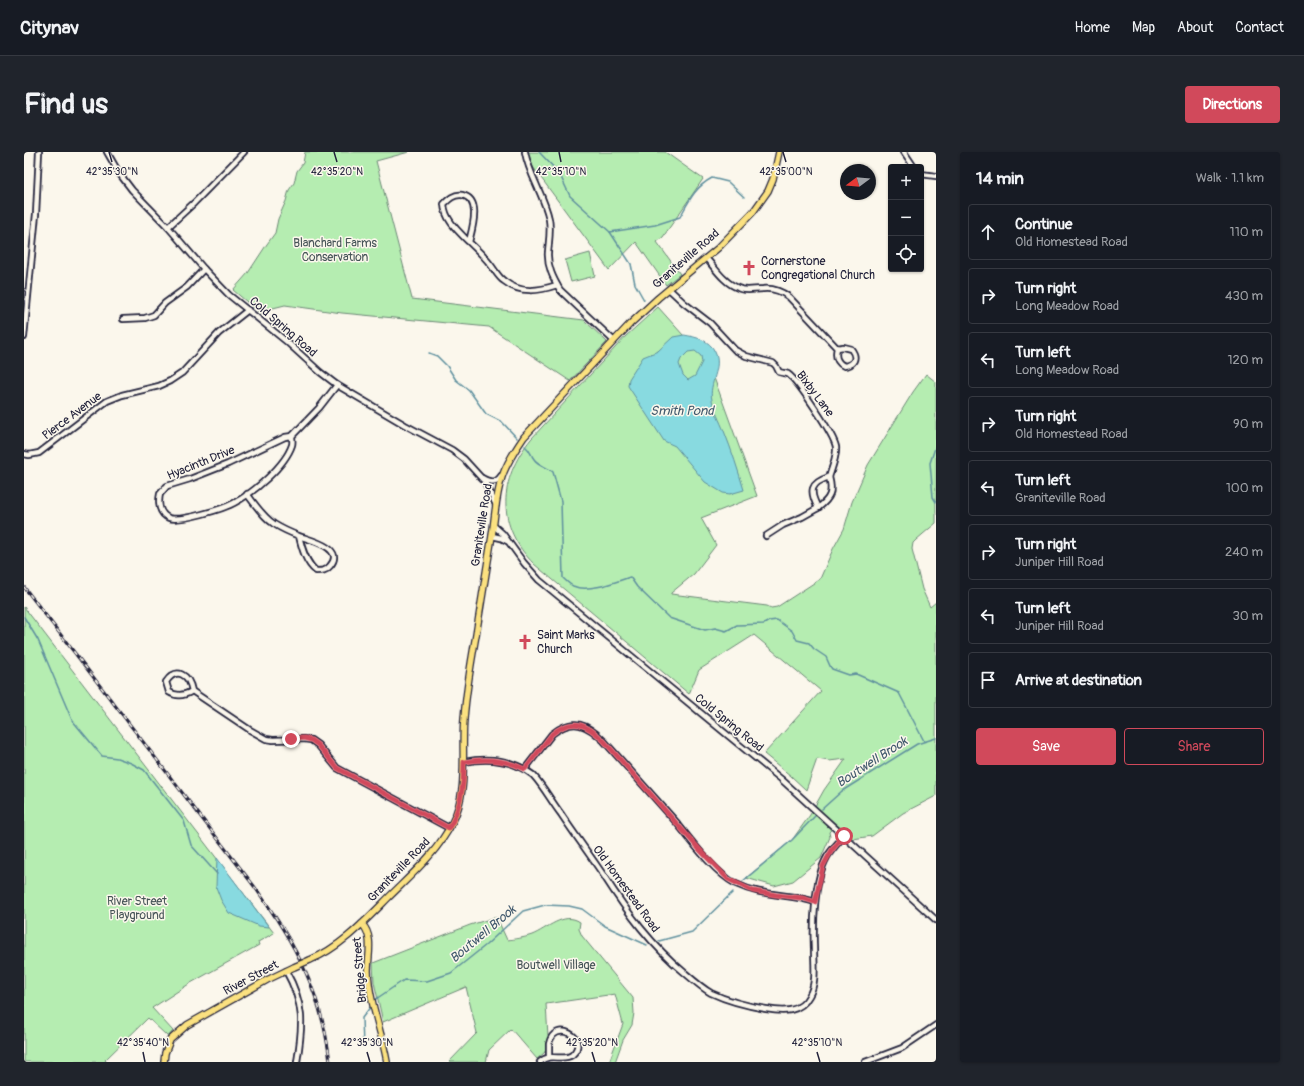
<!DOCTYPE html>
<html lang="en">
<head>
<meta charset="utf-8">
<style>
	:root { --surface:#171b24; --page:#20242c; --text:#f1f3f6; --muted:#9ea1a6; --line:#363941; --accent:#d1495b }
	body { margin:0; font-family:Pangolin,sans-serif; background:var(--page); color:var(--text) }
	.controls { position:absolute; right:12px; top:12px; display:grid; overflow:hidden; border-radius:4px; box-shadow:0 1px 3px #0004 }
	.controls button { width:36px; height:36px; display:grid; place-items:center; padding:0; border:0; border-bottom:1px solid var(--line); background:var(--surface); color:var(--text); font:20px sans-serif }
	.compass { position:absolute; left:816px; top:12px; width:36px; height:36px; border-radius:50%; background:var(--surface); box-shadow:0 1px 3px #0004; rotate:254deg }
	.stop { position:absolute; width:12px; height:12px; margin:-9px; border:3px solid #d1495b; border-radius:50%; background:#fff }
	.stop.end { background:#d1495b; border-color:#fff; box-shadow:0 1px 4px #0008 }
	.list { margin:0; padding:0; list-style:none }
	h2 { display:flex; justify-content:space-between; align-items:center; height:52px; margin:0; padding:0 16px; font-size:17px }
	h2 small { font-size:13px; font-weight:400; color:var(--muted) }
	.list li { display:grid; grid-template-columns:26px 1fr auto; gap:12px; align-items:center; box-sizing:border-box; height:56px; margin:0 8px 8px; padding:0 8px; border:1px solid var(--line); border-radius:4px }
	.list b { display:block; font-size:15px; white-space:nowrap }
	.list p { margin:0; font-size:13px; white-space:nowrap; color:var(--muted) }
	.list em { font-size:13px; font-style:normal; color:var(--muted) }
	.actions { display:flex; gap:8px; padding:12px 16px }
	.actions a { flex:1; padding:9px 0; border:1px solid var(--accent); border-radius:4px; text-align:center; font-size:14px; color:var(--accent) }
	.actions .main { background:var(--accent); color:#fff }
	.icon { flex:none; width:22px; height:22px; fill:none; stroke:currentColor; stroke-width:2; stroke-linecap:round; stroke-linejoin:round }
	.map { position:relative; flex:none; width:912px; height:910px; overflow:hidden; border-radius:4px }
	header { display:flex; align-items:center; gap:24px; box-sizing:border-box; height:56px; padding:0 20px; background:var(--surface); border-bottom:1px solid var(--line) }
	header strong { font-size:19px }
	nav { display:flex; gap:22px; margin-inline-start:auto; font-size:14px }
	.intro { display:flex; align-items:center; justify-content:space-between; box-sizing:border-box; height:96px; padding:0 24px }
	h1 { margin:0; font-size:28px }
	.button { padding:10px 18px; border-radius:4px; background:var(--accent); color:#fff; font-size:14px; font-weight:700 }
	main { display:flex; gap:24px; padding:0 24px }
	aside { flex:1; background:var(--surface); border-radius:4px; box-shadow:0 1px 3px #0004 }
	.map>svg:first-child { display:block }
</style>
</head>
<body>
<header>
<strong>Citynav</strong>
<nav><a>Home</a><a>Map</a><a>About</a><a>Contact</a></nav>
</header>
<div class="intro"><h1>Find us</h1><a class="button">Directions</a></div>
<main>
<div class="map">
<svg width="912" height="910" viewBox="0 0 912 910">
	<rect width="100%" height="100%" fill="#fbf7ec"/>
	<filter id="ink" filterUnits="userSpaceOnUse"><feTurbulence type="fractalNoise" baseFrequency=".025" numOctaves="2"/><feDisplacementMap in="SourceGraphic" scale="8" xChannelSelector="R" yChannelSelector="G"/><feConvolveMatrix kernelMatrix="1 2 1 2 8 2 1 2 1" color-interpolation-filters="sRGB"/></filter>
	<g filter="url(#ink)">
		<g fill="#b5edb1" stroke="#6c8876">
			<polygon points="281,0 385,0 352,9 388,147 560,168 583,190 546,229 465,175 318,161 261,153 245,157 237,162 209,138 224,121 243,92 251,81 254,67 262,49 265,38 270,31 273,19 279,11"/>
			<polygon points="504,0 641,0 679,27 639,85 633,90 656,122 642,133 612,90 585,118 509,15"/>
			<polygon points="566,101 571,124 547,130 541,108"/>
			<path d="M634,155L685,212L733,344L677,366L692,393L670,422L647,441V442L743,454L747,456L753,455L796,427L809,397L820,377L828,350L844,313L889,240L902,222L912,230V371L892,388L889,391L888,397L898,437L906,455L912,450V644L879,661L848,684L829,687L812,672L805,680L806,685L797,706L769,729L750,734L722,726L768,688L786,663L800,638L822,607L805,609L793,607L782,638L767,624L740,602L797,539L730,483L675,518L665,542L510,412C472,374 474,328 507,287L602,184Z"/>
			<polygon points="0,455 250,781 234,790 235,793 165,832 128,856 149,879 144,885 124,866 81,908 83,910 0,910"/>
			<path d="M469,766H473L483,788C491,787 500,786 508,783C523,777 540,759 556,770L555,777L558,784L609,846L610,861L608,873L599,888L591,910H585L599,872L591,842L522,852L524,885L522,891V898L520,901L513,907L487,877L465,898L462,910H425L453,881L442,835L359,870L350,830L349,811L446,773Z"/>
		</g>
		<g fill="#88dae0" stroke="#5f909e" fill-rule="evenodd">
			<path d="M660,183C672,185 686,188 691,200C699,216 684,231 688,248C690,258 696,269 700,279C708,299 714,318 720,338L706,342L699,341L681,330L651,294L640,289L604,234L605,227L619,205L634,199L649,185ZM671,199L677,204L678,210L671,224L664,228L659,223L655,212L657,207L664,200Z"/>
			<polygon points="193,706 245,775 235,774 205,761 197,748 192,735"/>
		</g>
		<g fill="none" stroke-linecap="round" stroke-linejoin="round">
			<g stroke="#5f909e" stroke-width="1.5">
				<polyline points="515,0 535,21 546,44 586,80 607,112 611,132 620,148"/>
				<path d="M586,80L631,73L656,65C665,49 671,35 688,26L704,30L720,45"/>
				<polyline points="405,201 413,204 423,214 432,228 445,238 462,262 478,270 493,286"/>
				<polyline points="912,293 906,311 909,345 912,350"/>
				<path d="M501,294C507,299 506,302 510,307C514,313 523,315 529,320L537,349L539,426C542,429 545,432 549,434C564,441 591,430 606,425L613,435L645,466L681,478L691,476L702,479L713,473L740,472L745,469L753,468L768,479L773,488L785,491L790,497L802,505L806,514L808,517L825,523L832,522L875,541L900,589"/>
				<polyline points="0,465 14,488 48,568 78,604 93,606 107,611 120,618 160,669 167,693 193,722"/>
				<polyline points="798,657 818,639 893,592 912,586"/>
				<polyline points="719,729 768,688 791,664"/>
				<polyline points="635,789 668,780 709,740"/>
				<polyline points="352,847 380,828 403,829 427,821 462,793 499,759 521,753 545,754 558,757 581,774 623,793"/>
				<polyline points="339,894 338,866 347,854"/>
			</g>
			<defs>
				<g id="minor">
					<polyline points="83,0 95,21 108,38 144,75 180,117 205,143 263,190 296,220 313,233 381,273 428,298 440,307 461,330 472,353"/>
					<path d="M501,0C505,23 520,43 525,67C527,78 525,88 524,100C523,114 529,126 536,138L590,189"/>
					<polyline points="880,0 890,15"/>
					<polyline points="897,22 912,24"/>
					<polyline points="144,75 170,51 220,0"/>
					<path d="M445,90C434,79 421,68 420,52C425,47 430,42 438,43C458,47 448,77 445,90C452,97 460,104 466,112C471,118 474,125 480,129C496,142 515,139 533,133"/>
					<path d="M682,106C691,116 700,131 714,136C721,140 730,137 739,137C748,136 757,139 765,145L813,196C811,204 812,210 820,214C830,213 834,206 827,197L819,195L813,196"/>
					<path d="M645,137L660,151L686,171L711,198L722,204L749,211L752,214L755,220C758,221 761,221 764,222C774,229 810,283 812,295C813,304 808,316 805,325C786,331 785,339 794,356L778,365L759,373L742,384"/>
					<polyline points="99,167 121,166 130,163 141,151 163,135 180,117"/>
					<polyline points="0,185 12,62 15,0"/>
					<path d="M268,284C268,287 269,290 268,293C261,314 229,341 210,351C199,357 156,370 145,366C135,362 134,351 136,342L143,334L166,327L204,312L261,285Z"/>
					<polyline points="268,284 295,256 313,233"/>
					<polyline points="0,302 5,303 15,301 83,249 98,243 135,234 146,229 158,221 195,181 224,158"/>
					<path d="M458,326C465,330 472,332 477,324"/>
					<path d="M223,342C231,352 239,365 250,372C258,377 267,381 275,384C286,388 322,396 306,414C302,419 298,419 292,419C282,411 278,397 275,384"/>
					<path d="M794,356C807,346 809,340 805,325"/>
					<polyline points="470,374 479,382 500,411 515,428 757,627 912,768"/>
					<polyline points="468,384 477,386 483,389"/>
					<path d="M168,539C165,523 153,514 142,530L145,540C153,545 160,544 168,539L226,578L242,587L249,588L279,587L287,588L294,593L313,616L425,676"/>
					<path d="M440,610C465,605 489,608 509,623C520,635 527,649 537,662C551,683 566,703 580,724C603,760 628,794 661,821C669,828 678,836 687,841C704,849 724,854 742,857C759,860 776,861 785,844C793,831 790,812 790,797C789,771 790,728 803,705C808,697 814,691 820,684"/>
					<path d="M501,617L528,582C549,565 563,572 580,589C605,617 629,644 653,671C668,690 691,721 712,732C739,745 765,741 791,750"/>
					<path d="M262,819C281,853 279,873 273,910"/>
					<path d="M516,910C527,900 538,910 548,903C567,886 530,866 525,892C525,896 525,901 525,905"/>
					<polyline points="841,910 878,896 912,873"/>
				</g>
				<g id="major">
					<path d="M338,772C350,784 344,804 344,819C345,850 358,880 363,910"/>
					<path d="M286,808C317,795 340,770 364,746C387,723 413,701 428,671C445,638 437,602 440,567C442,539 447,511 452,483C457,452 462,421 467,390C471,368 471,346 478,325C483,310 491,298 500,285L606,172L634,146L694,96L729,60L744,39L749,27L755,0"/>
					<polyline points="140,910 141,901 146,888 163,873 243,828 270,815"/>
				</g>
			</defs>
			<use href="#minor" stroke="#22223b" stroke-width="8"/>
			<use href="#major" stroke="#22223b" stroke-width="8"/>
			<use href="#minor" stroke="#fbf7ec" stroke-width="4.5"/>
			<use href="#major" stroke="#fbe180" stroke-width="5.5"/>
			<defs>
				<path id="rail" d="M0,435L230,734C270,789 298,840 306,910"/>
			</defs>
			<use href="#rail" stroke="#22223b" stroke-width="3"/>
			<use href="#rail" stroke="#fbf7ec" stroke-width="1.5" stroke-dasharray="4.5" stroke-linecap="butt"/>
			<defs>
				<polyline id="major-bridge" points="270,815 286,808"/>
			</defs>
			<use href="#major-bridge" stroke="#22223b" stroke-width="8" stroke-linecap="butt"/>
			<use href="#major-bridge" stroke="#fbe180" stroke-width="5.5"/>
		</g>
	</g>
	<g fill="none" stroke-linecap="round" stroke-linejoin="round" filter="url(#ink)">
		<path stroke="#d1495b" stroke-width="5" d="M267,587L280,586L287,588L294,593L313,616L425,676C437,656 440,633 440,610C462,606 482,608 501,617L528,582C549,565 563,572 580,589L676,698L704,727L729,739L752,743L778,746L791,750L799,714L808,698L820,684"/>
	</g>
	<path fill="none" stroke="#22223b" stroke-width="1.5" d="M85,0L88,10M310,0L313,10M535,0L537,10M759,0L762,10M119,900L121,910M343,900L346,910M568,900L571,910M793,900L796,910"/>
	<defs>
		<symbol id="church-bare" viewBox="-9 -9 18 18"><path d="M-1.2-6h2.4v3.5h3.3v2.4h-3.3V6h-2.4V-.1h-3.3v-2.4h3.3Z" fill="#d1495b" stroke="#fbf7ec" stroke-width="2.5" paint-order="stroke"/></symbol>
	</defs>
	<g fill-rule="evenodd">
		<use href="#church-bare" x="714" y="105" width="22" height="22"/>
		<use href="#church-bare" x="490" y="479" width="22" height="22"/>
	</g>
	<g text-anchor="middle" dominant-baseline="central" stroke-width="3" stroke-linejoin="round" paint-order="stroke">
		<g font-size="12" fill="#475558" stroke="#fbf7ec">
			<text x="311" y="91">Blanchard Farms<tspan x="311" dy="14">Conservation</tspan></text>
			<text x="113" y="749">River Street<tspan x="113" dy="14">Playground</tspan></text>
			<text x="532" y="813">Boutwell Village</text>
		</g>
		<g font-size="12" fill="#22223b" stroke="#fbf7ec">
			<text transform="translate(662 107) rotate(-41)">Graniteville Road</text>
			<text transform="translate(259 175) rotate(41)">Cold Spring Road</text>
			<text transform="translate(791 242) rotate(53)">Bixby Lane</text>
			<text transform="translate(48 264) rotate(-37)">Pierce Avenue</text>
			<text transform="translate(177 311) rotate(-22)">Hyacinth Drive</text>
			<text transform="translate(458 373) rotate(-81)">Graniteville Road</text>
			<text transform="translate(705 571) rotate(39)">Cold Spring Road</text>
			<text transform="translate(375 718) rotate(-46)">Graniteville Road</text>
			<text transform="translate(602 737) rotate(54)">Old Homestead Road</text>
			<text transform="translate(336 818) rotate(-95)">Bridge Street</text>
			<text transform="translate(227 826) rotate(-28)">River Street</text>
		</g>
		<g font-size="12" fill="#22223b" stroke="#fbf7ec" text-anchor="start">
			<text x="737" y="109">Cornerstone<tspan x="737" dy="14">Congregational Church</tspan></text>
			<text x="513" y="483">Saint Marks<tspan x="513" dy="14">Church</tspan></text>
		</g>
		<g font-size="13" font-style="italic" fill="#41596d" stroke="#fbf7ec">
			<text x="658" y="259">Smith Pond</text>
			<text transform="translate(848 610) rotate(-33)">Boutwell Brook</text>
			<text transform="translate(459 782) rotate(-40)">Boutwell Brook</text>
		</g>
	</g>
	<g font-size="10" text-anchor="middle" fill="#22223b" stroke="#fbf7ec" stroke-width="3" stroke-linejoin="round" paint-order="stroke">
		<text x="88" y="23">42°35'30"N</text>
		<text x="313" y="23">42°35'20"N</text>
		<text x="537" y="23">42°35'10"N</text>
		<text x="762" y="23">42°35'00"N</text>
		<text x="119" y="894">42°35'40"N</text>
		<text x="343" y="894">42°35'30"N</text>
		<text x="568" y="894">42°35'20"N</text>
		<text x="793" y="894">42°35'10"N</text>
	</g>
</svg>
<div class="controls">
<button>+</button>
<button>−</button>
<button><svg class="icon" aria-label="locate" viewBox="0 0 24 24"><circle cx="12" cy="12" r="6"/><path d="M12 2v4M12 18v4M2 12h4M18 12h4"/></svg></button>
</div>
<svg class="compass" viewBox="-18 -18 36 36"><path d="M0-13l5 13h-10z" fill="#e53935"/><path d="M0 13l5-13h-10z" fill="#9ea1a6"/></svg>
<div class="stop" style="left:820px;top:684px"></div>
<div class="stop end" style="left:267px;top:587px"></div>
</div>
<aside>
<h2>14 min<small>Walk · 1.1 km</small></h2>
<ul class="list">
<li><svg class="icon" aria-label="ahead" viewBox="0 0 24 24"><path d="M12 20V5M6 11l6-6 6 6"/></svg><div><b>Continue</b><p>Old Homestead Road</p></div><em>110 m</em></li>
<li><svg class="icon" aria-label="right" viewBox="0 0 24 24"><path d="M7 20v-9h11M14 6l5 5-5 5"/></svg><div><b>Turn right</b><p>Long Meadow Road</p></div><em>430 m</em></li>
<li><svg class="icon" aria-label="left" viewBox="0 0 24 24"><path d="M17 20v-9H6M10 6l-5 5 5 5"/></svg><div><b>Turn left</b><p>Long Meadow Road</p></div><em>120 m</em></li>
<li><svg class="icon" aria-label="right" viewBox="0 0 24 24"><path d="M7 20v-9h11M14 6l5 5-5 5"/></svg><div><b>Turn right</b><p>Old Homestead Road</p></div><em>90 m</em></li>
<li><svg class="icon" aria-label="left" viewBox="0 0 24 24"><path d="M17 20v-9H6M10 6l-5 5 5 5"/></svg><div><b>Turn left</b><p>Graniteville Road</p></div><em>100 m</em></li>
<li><svg class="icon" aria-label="right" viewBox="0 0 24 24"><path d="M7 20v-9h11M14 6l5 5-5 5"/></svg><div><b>Turn right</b><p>Juniper Hill Road</p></div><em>240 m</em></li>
<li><svg class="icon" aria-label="left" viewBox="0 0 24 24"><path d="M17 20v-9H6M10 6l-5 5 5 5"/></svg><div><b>Turn left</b><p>Juniper Hill Road</p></div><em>30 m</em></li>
<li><svg class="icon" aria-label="arrive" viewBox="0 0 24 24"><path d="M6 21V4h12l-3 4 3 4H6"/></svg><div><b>Arrive at destination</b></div></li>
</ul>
<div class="actions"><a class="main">Save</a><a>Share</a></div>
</aside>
</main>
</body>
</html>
